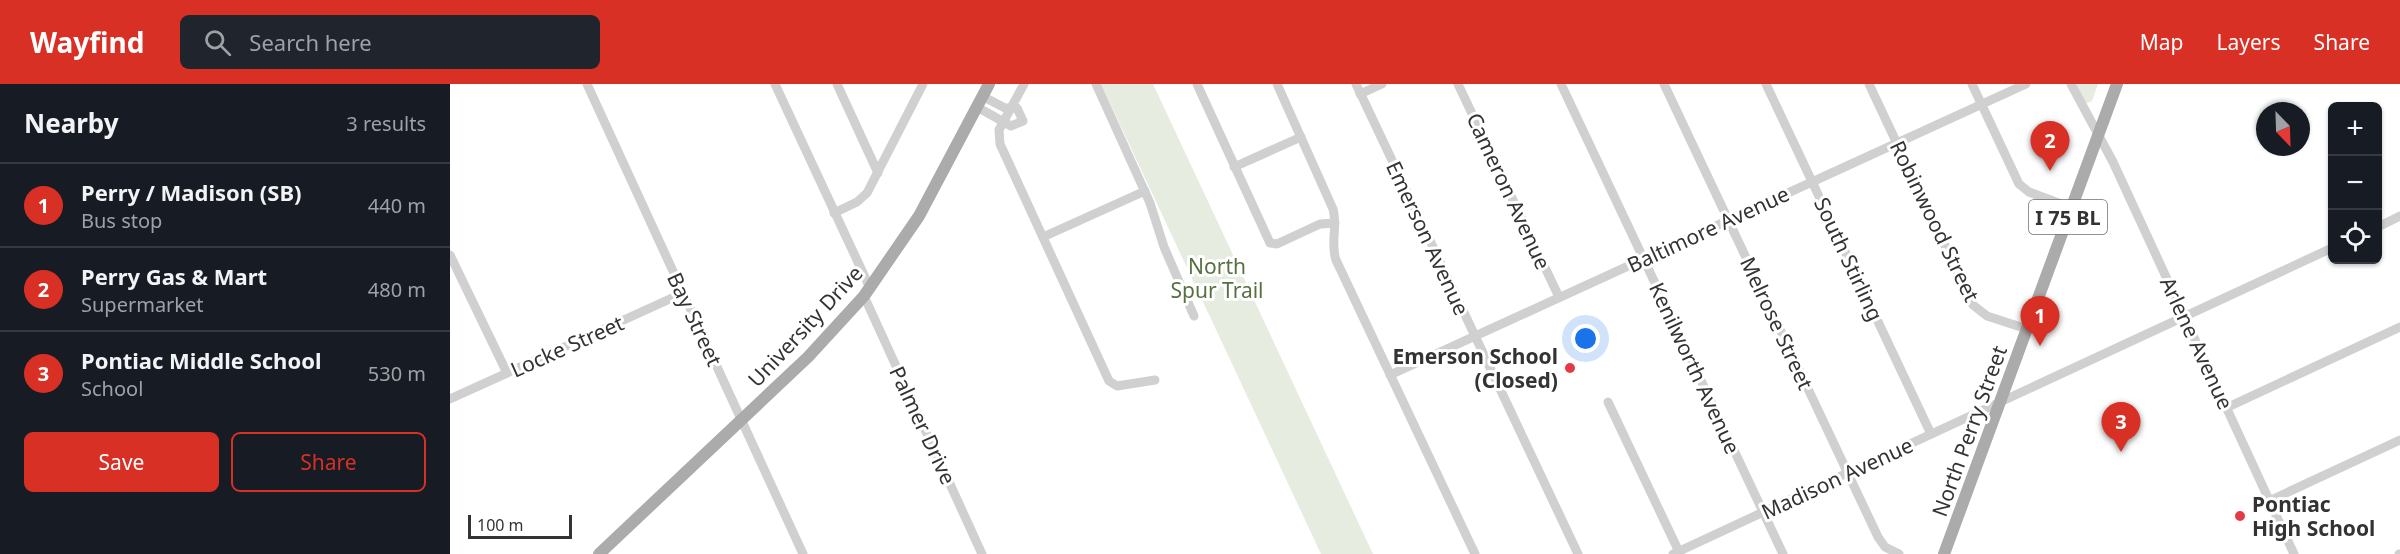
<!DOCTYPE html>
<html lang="en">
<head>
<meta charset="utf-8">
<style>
	:root { --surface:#171b24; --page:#20242c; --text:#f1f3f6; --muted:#9ea1a6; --line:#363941; --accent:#d93025 }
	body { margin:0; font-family:"Noto Sans",sans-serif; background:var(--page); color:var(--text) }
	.controls { position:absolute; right:18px; top:18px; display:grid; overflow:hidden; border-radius:9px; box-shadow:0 2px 4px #0004 }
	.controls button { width:54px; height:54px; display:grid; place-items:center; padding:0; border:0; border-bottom:2px solid var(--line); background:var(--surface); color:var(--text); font:30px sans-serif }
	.compass { position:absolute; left:1806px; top:18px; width:54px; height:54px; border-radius:50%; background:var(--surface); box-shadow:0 2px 4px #0004; rotate:157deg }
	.scale { position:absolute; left:18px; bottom:15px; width:104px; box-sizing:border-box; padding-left:6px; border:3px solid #333; border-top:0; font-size:16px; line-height:21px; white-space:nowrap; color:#333; -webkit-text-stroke:4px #fff; paint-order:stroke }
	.you { position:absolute; left:1136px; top:255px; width:21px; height:21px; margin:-15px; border:4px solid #fff; border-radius:50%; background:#1a73e8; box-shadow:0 0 0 9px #1a73e833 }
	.badge { display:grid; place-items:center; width:39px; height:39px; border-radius:50%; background:var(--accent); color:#fff; font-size:20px; font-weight:700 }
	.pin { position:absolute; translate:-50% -50px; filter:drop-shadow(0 2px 3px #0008) }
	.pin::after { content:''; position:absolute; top:32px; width:21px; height:18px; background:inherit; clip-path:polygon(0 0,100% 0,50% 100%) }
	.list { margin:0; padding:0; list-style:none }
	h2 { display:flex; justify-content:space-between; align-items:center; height:78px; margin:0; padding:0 24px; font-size:26px }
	h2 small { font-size:20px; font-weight:400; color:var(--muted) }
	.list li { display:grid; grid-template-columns:39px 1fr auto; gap:18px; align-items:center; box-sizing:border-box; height:84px; padding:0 24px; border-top:2px solid var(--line) }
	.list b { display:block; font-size:22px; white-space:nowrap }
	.list p { margin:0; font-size:20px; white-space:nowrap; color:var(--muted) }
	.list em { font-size:20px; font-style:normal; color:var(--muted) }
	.actions { display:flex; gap:12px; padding:18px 24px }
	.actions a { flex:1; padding:14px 0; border:2px solid var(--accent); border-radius:9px; text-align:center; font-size:21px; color:var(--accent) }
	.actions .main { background:var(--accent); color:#fff }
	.icon { flex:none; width:33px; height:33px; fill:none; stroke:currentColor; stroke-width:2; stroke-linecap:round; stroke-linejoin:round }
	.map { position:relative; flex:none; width:1950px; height:470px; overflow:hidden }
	header { display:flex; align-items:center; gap:36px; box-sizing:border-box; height:84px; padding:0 30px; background:var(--accent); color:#fff }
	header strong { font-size:28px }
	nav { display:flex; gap:33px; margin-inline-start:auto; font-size:21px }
	.search { width:420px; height:54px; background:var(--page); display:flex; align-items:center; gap:15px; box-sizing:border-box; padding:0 21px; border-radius:9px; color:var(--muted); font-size:22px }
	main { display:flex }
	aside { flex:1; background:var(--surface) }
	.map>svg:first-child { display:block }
</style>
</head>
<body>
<header>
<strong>Wayfind</strong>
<div class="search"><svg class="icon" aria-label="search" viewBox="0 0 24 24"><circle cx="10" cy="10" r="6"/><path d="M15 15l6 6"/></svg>Search here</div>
<nav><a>Map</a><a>Layers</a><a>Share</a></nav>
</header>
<main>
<aside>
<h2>Nearby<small>3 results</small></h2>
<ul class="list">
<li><span class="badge">1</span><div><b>Perry / Madison (SB)</b><p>Bus stop</p></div><em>440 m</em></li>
<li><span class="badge">2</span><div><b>Perry Gas &amp; Mart</b><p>Supermarket</p></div><em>480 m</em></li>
<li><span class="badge">3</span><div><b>Pontiac Middle School</b><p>School</p></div><em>530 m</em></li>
</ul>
<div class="actions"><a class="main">Save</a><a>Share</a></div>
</aside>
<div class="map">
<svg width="1950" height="470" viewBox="0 0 1950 470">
	<rect width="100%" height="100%" fill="#fff"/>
	<g fill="#e6ecdf">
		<polygon points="651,0 703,0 923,470 871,470"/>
		<polygon points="1626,0 1648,0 1642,17 1635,20"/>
	</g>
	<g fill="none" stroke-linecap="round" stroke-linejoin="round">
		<g stroke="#d0d0d0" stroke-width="9">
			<polyline points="137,0 353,470"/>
			<polyline points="325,0 420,204"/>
			<polyline points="387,0 428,89"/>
			<polyline points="574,0 549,46 550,60 659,297 667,302 705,296"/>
			<polyline points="646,0 700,119 714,163 744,232"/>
			<polyline points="747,0 820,159 827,160 870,140 885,139"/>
			<path d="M827,0L883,125C888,143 880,159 886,176L1025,470"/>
			<polyline points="906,0 1128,470"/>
			<polyline points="1008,0 1109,213"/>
			<polyline points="1111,0 1333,470"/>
			<polyline points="1214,0 1428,453 1435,463 1449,470"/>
			<polyline points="1316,0 1481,350"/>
			<polyline points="1419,0 1523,221 1537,232 1577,245"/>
			<polyline points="1522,0 1569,100 1579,108 1622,124"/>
			<polyline points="1621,0 1663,78 1844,470"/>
			<polyline points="910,10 932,0"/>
			<polyline points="527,23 561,42 573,37 567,24 555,24 532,12"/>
			<polyline points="784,83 851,53"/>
			<polyline points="384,129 407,118 417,109 473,0"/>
			<polyline points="1928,143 1950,132"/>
			<polyline points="593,153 695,107"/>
			<polyline points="0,171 57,289"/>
			<polyline points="414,212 532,470"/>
			<polyline points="940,291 1576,0"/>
			<polyline points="0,315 233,209"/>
			<polyline points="1158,318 1230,470"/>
			<polyline points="1776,324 1950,243"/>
			<polyline points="1819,417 1950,356"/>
			<polyline points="1223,470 1882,164"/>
			<polyline points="1949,470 1950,470"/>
		</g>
		<g stroke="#ababab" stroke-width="12">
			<polyline points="149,470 358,273 414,212 469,132 539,0"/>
			<polyline points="1494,470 1667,0"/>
		</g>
	</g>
	<g fill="#e63946" stroke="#fff" stroke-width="2">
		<circle cx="1120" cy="284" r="6"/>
		<circle cx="1790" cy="432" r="6"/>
	</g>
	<g text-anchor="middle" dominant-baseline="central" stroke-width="6" stroke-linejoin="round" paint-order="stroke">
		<rect fill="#fff" stroke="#707070" stroke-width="1.5" x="1579" y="116" width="78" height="34" rx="4.5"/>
		<g font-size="20" font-weight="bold" fill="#333">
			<text x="1618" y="133">I 75 BL</text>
		</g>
		<g font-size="21" fill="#333" stroke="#fff">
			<text transform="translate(1059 107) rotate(65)">Cameron Avenue</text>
			<text transform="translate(1485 137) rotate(64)">Robinwood Street</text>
			<text transform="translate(1258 145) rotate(-25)">Baltimore Avenue</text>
			<text transform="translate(978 154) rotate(65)">Emerson Avenue</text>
			<text transform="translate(1399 175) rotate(65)">South Stirling</text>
			<text transform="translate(245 235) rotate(65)">Bay Street</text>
			<text transform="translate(1327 239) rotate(65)">Melrose Street</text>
			<text transform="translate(355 242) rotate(-47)">University Drive</text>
			<text transform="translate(1747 259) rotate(65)">Arlene Avenue</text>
			<text transform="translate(117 262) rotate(-24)">Locke Street</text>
			<text transform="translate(1245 284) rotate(65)">Kenilworth Avenue</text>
			<text transform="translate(473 341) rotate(65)">Palmer Drive</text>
			<text transform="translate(1519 347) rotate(-70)">North Perry Street</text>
			<text transform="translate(1387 394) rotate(-25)">Madison Avenue</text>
		</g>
		<g font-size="21" fill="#56703f" stroke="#fff">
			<text x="767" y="182">North<tspan x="767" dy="24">Spur Trail</tspan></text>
		</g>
		<g font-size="21" font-weight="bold" fill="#333" stroke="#fff" text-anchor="end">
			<text x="1108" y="272">Emerson School<tspan x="1108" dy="24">(Closed)</tspan></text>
			<text x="1802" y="420" text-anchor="start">Pontiac<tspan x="1802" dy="24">High School</tspan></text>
		</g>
	</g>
</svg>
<div class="controls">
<button>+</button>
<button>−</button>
<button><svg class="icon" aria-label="locate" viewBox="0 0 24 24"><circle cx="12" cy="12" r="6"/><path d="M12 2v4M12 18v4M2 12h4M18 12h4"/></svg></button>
</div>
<svg class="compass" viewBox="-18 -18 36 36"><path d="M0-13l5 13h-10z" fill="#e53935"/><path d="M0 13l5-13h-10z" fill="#9ea1a6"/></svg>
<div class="scale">100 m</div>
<div class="you"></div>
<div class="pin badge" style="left:1590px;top:262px">1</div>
<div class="pin badge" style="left:1600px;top:87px">2</div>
<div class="pin badge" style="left:1671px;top:368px">3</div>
</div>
</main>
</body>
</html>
